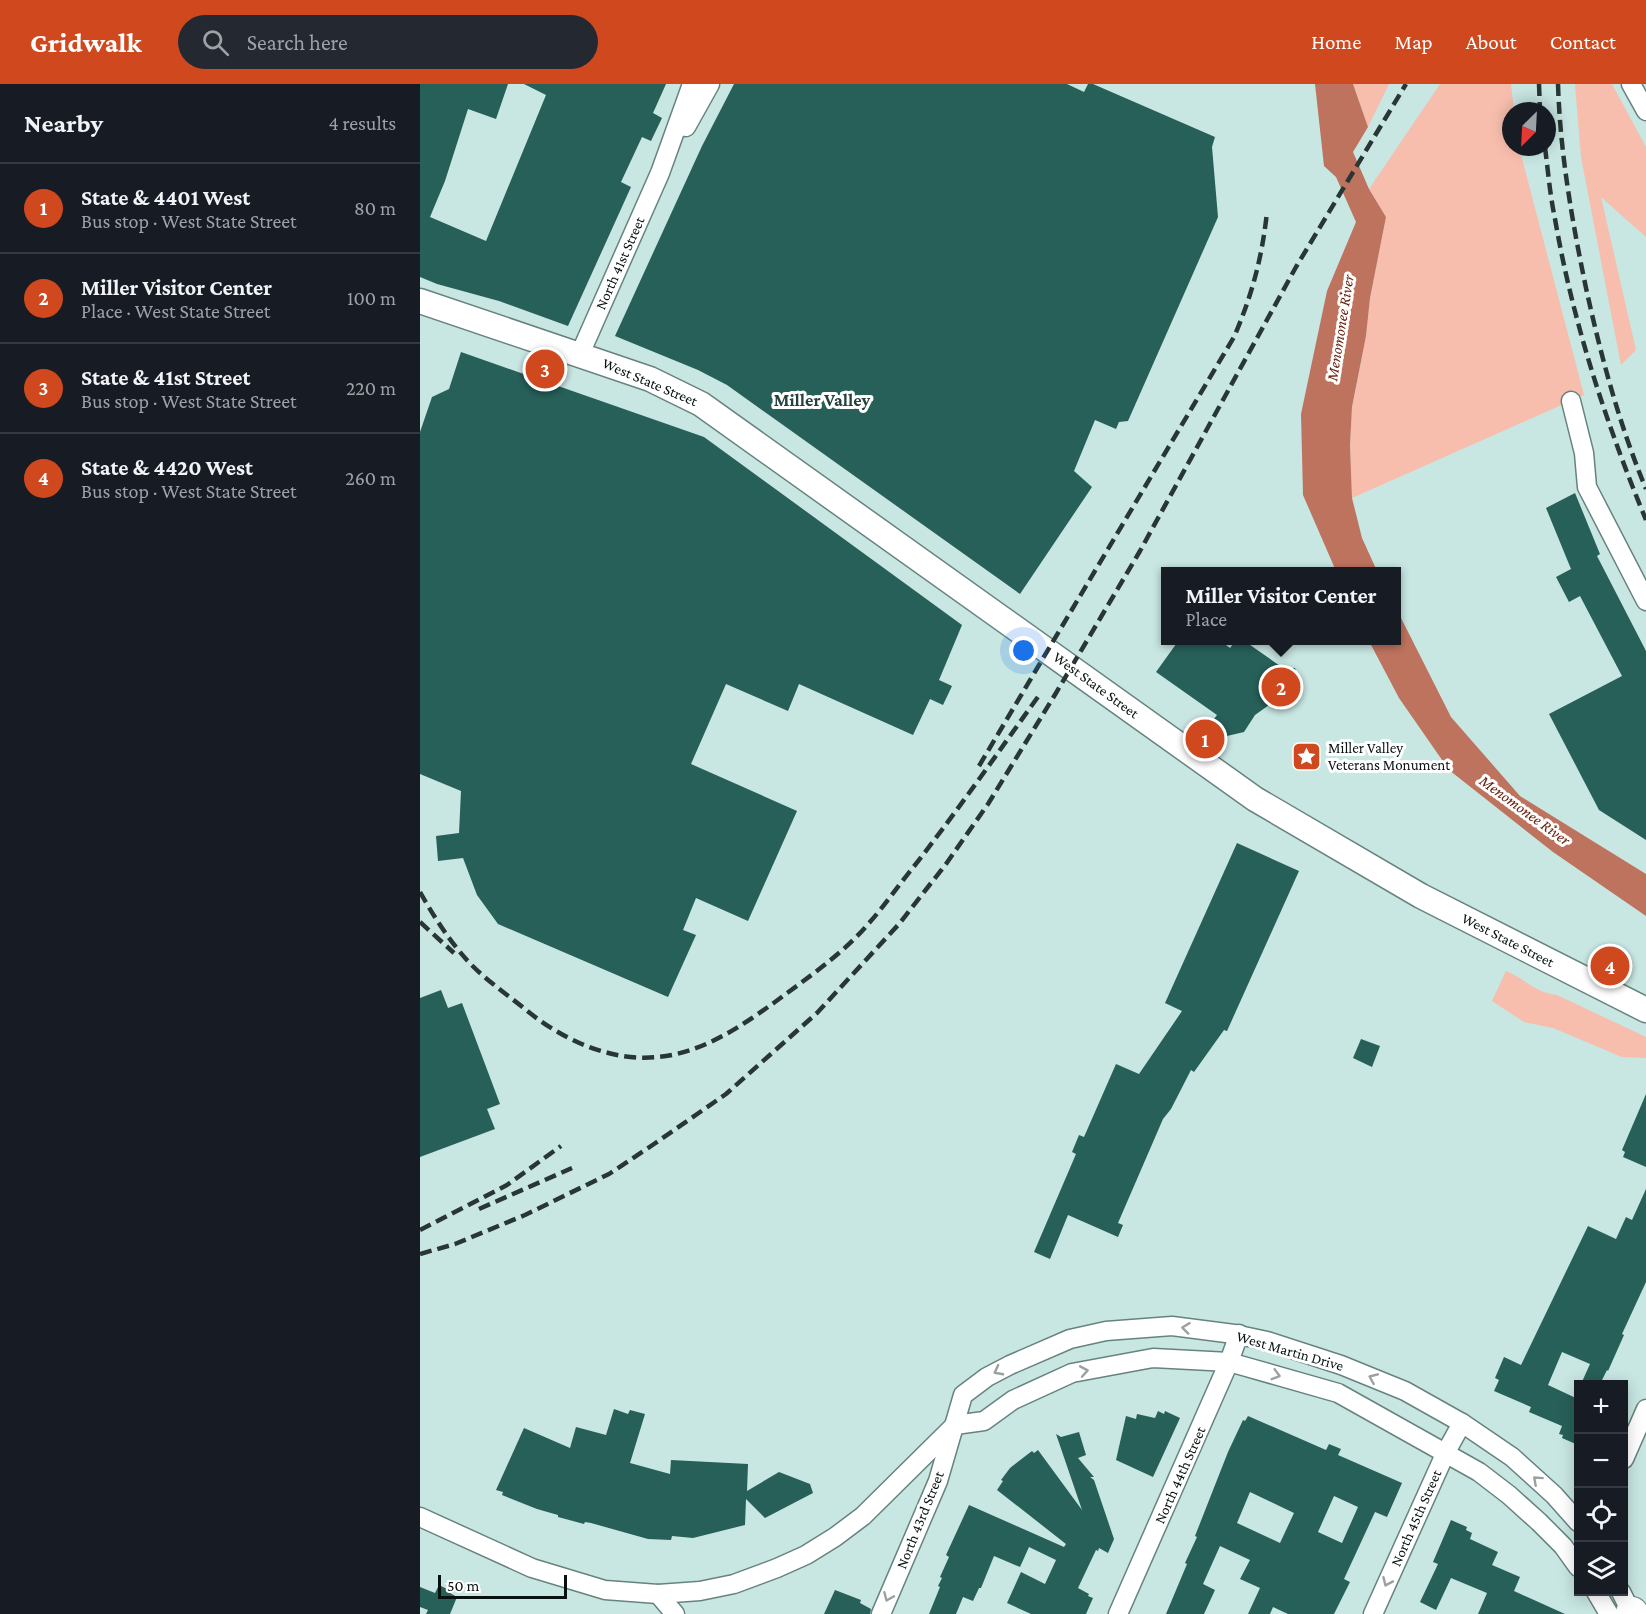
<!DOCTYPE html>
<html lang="en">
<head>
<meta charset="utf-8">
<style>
	:root { --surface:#171b24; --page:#242831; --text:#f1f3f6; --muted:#9ea1a6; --line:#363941; --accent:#d0481d }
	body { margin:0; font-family:"Crimson Pro",serif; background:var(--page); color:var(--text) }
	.controls { position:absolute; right:18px; bottom:18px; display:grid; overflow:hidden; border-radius:0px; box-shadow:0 3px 15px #0003 }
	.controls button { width:54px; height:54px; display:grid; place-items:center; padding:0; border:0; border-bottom:2px solid var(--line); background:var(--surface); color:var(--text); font:30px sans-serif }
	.compass { position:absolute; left:1082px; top:18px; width:54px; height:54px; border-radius:50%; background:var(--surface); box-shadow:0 3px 15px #0003; rotate:204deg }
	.scale { position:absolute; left:18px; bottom:15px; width:129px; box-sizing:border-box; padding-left:6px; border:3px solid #071210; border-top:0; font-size:16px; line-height:21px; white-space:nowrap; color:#071210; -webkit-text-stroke:4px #fff; paint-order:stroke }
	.you { position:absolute; left:604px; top:567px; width:21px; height:21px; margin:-15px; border:4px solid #fff; border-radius:50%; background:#1a73e8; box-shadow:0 0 0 9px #1a73e833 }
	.badge { display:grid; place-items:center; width:39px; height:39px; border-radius:50%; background:var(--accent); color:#fff; font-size:20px; font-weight:700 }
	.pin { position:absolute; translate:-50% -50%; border:3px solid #fff; box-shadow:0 2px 6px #0006 }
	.popup { position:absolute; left:741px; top:483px; width:240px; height:78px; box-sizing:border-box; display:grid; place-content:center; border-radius:0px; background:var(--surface); filter:drop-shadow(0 2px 4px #0005); font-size:20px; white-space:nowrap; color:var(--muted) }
	.popup b { font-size:22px; color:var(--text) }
	.popup::after { content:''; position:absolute; left:50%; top:100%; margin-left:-12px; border:12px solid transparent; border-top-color:var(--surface) }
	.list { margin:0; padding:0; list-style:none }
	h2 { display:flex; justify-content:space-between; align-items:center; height:78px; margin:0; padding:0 24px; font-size:26px }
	h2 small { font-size:20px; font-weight:400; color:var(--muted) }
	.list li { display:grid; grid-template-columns:39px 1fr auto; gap:18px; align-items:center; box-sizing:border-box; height:90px; padding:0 24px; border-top:2px solid var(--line) }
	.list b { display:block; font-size:22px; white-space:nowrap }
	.list p { margin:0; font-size:20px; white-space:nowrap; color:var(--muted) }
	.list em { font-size:20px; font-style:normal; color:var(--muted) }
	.icon { flex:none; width:33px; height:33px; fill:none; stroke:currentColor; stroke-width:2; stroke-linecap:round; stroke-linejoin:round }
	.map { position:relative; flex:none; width:1226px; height:1530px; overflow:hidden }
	header { display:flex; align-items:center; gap:36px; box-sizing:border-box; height:84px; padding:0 30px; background:var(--accent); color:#fff }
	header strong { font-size:28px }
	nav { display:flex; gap:33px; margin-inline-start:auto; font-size:21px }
	.search { width:420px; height:54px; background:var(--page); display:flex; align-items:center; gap:15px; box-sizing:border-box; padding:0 21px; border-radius:33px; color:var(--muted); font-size:22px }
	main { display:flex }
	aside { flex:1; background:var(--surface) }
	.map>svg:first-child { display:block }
</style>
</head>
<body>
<header>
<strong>Gridwalk</strong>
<div class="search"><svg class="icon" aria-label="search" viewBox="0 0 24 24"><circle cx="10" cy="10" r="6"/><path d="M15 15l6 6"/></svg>Search here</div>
<nav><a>Home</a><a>Map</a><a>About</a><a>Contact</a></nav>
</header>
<main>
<aside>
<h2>Nearby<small>4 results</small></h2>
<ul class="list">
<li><span class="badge">1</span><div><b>State &amp; 4401 West</b><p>Bus stop · West State Street</p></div><em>80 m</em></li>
<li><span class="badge">2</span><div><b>Miller Visitor Center</b><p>Place · West State Street</p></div><em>100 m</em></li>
<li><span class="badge">3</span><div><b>State &amp; 41st Street</b><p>Bus stop · West State Street</p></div><em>220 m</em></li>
<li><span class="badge">4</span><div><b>State &amp; 4420 West</b><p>Bus stop · West State Street</p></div><em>260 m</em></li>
</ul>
</aside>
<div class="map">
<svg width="1226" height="1530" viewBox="0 0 1226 1530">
	<rect width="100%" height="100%" fill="#c8e6e2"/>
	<g fill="#f7bead">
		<polygon points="933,0 969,0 948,43"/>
		<polygon points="1020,0 1091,0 1094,27 1091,27 1091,63 1099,63 1164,311 932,414 930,361 932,324 946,252 950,214 966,133 949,105"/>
		<polygon points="1155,0 1192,0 1226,63 1226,153 1181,113 1216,266 1201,281 1161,73"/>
		<path d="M1086,887C1105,895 1116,909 1137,911L1226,953V974L1202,973L1133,944L1104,938L1072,917Z"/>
	</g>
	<g fill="#be735e">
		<polygon points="895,0 933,0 948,43 933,68 949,105 966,133 950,214 946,252 932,323 930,361 932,414 942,454 957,487 916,487 883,411 881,330 907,207 936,138 916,93 904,82"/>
		<polygon points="977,526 1031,633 1100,712 1226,790 1226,832 1133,768 1029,686 979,614 949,557 976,556"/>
	</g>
	<g fill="#275f59" fill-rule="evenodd">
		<polygon points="0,0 88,0 76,35 48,25 25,97 10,133 66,157 126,11 104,0 246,0 233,29 242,34 231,57 222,53 201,98 211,103 148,242 79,217 17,200 0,193"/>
		<polygon points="314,0 647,0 664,8 668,0 673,0 795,53 792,63 798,133 708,337 699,338 696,345 675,336 654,387 672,403 600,510 307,301 278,286 195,252 282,62"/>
		<polygon points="41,268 284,353 542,541 519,596 532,602 523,621 510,615 493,651 379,600 368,627 306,600 271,680 377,727 328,837 276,814 263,846 276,851 248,913 78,840 57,811 43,774 18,777 16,752 39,749 41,707 0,690 0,348 12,313 29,305"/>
		<polygon points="1155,409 1180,470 1177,472 1226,567 1226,756 1179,726 1129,630 1202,592 1160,512 1149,518 1136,493 1151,485 1126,424"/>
		<polygon points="759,556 799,556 810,564 816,556 823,556 863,584 875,584 880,603 870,618 849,621 835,631 824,648 807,652 790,640 797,631 736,588"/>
		<polygon points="817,759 879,787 807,947 804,946 774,988 771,986 751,1025 743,1035 698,1139 703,1141 698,1153 648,1131 630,1175 614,1168 656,1070 652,1068 659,1051 664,1053 696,980 719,990 762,927 745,919"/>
		<polygon points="21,906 28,924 42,919 80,1020 67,1025 75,1045 0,1073 0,914"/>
		<polygon points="941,955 960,962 952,983 933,974"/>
		<polygon points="1226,1010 1226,1083 1203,1073 1205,1068 1202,1066"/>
		<polygon points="1226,1105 1226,1198 1202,1250 1204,1251 1188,1287 1187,1286 1180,1300 1161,1300 1170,1280 1142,1268 1128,1301 1158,1315 1158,1361 1142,1354 1143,1351 1139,1350 1142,1342 1109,1328 1111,1323 1074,1307 1079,1296 1075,1294 1084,1273 1101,1281 1168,1142 1196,1155 1206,1133 1212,1136"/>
		<polygon points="194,1325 208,1330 210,1326 225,1330 210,1379 250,1390 251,1376 328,1380 327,1407 359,1388 390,1400 393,1409 345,1434 326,1415 325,1441 273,1454 252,1452 251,1456 228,1455 171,1439 165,1438 164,1440 138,1433 138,1431 117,1425 82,1411 83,1408 76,1406 104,1344 150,1364 156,1343 186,1351"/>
		<polygon points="738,1327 744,1330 745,1327 760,1334 733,1393 696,1376 706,1332 716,1335 717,1330 735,1334"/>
		<path d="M828,1332L906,1366L909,1360L921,1365L918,1371L982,1399L967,1433L955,1428L924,1495L930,1498L914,1530H868L853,1523L850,1530H828L840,1504L820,1495L830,1476L800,1462L783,1500L795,1506L784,1530H746L767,1480L765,1479L777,1453L775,1452L808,1368L823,1336L825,1337ZM830,1408L874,1429L860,1459L817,1439ZM914,1412L938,1423L922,1459L898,1448Z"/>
		<polygon points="659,1348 666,1371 658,1374 674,1393 670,1393 674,1396 694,1455 688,1469 679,1464 678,1467 676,1466 658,1504 669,1510 668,1512 673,1514 666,1530 611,1530 587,1519 601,1488 625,1500 636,1476 609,1463 600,1483 574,1472 561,1504 559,1504 553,1517 543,1513 536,1530 509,1530 520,1503 518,1502 522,1494 520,1493 529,1473 526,1471 549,1421 644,1463 646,1460 577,1406 583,1397 581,1396 590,1384 612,1367 614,1369 618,1366 662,1426 636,1350 641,1353"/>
		<polygon points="1031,1436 1047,1443 1046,1446 1052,1449 1050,1455 1078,1468 1072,1481 1100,1493 1094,1507 1145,1530 1058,1530 1067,1509 1031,1494 1016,1526 1000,1518 1018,1480 1013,1478"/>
		<polygon points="19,1501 31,1507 30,1509 37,1513 30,1530 6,1530 8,1526 0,1523 0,1503 15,1509"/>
		<polygon points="415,1506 441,1516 440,1519 451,1525 450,1530 404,1530"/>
	</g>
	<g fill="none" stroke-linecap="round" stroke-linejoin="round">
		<defs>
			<g id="minor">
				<polyline points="1211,0 1226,27"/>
				<polyline points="266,43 290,0"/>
				<polyline points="160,270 240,89 272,0"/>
				<polyline points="1151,317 1164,369 1167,403 1226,517"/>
				<polyline points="1204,1375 1226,1325"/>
				<polyline points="0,1433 112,1484 185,1506 238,1510 280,1507 314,1500 357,1484 386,1471 415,1453 443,1432 535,1341 564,1337 593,1316 652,1289 733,1274 809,1278 918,1309 1059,1388 1089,1411 1119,1438 1143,1462 1158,1483"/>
				<polyline points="1176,1508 1189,1530"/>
				<polyline points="1201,1508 1212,1530"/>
				<polyline points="238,1510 255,1530"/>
				<polyline points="461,1530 518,1397 543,1311 567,1293 590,1281 650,1255 686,1247 752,1242 814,1250 847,1257 921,1281 985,1307 1042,1339 1092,1373 1134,1411 1158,1438"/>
				<polyline points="698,1530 809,1278 819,1250"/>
				<polyline points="953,1530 1026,1368 1042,1339"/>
			</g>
			<polyline id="secondary" points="0,217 230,295 281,320 835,715 1001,812 1226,926"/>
			<polyline id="motorway" points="1212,1529 1212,1530"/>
		</defs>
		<use href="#minor" stroke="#67837f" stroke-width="21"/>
		<use href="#secondary" stroke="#67837f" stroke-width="27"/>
		<use href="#motorway" stroke="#67837f" stroke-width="34"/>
		<use href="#minor" stroke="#fff" stroke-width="18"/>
		<use href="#secondary" stroke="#fff" stroke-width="24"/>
		<use href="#motorway" stroke="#fff" stroke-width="32"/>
		<g stroke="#283734" stroke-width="4.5" stroke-dasharray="12 6" stroke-linecap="butt">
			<polyline points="1119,0 1120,27"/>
			<path d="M1138,0C1140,68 1152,137 1166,204C1181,272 1199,340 1226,405"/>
			<path d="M1125,63C1128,87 1130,111 1135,135C1153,239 1186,339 1226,436"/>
			<path d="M559,682L814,253C832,211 842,174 847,128"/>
			<path d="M0,808C13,831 28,855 46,875C63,894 85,909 105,925C141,955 190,978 238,973C282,969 320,943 355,918C387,894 423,870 449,839C460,827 470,813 480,800C529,739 574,674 620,610"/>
			<polyline points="0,838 34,869"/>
			<polyline points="59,1125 152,1084"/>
			<polyline points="0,1146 87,1101 141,1062"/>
			<polyline points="0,1170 35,1160 105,1131 189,1090 234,1060 306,1010 397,929 479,840 526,780 568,720 636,609 720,467 876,183 986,0"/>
		</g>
	</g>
	<defs><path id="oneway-chevron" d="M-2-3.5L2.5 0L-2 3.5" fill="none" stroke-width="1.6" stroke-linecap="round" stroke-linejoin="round" transform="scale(1.5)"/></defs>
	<g stroke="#9ca09f">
		<use href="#oneway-chevron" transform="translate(766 1244) rotate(-173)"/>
		<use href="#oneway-chevron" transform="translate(578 1287) rotate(152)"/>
		<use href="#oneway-chevron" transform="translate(664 1287) rotate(-10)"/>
		<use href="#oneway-chevron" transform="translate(856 1291) rotate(16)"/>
		<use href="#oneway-chevron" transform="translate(953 1294) rotate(-157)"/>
		<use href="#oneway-chevron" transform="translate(1117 1396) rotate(-138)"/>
		<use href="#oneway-chevron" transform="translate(967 1498) rotate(114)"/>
		<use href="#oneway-chevron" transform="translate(468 1513) rotate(113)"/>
	</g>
	<defs>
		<symbol id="sight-square" viewBox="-11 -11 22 22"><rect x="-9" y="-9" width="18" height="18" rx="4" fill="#d0481d" stroke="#fff"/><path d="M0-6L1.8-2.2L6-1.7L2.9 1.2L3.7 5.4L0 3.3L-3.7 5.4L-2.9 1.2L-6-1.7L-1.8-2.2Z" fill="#fff"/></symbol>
	</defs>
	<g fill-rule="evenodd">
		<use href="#sight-square" x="870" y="656" width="33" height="33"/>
	</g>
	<g text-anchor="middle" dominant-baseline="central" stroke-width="6" stroke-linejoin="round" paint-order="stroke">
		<g font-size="15" fill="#071210" stroke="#fff">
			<text transform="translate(200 179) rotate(-66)">North 41st Street</text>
			<text transform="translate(230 298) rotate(23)">West State Street</text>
			<text transform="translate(676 601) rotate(36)">West State Street</text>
			<text transform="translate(1088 856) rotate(27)">West State Street</text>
			<text transform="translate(870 1267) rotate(16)">West Martin Drive</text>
			<text transform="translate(760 1391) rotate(-66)">North 44th Street</text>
			<text transform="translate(996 1434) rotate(-66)">North 45th Street</text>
			<text transform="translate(500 1436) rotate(-68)">North 43rd Street</text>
		</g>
		<g font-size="15" fill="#071210" stroke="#fff" text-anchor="start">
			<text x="908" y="664">Miller Valley<tspan x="908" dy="17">Veterans Monument</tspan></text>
		</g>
		<g font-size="16" font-style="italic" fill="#66220d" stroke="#fff">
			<text transform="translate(920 244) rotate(-81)">Menomonee River</text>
			<text transform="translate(1105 726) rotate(36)">Menomonee River</text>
		</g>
		<g font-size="18" font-weight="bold" fill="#26413d" stroke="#fff">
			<text x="402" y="316">Miller Valley</text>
		</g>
	</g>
</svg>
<div class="controls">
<button>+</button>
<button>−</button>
<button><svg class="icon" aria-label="locate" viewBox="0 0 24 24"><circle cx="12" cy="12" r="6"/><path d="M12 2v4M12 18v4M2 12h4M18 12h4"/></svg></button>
<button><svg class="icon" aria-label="layers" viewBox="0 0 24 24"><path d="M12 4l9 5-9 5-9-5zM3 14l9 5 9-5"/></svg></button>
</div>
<svg class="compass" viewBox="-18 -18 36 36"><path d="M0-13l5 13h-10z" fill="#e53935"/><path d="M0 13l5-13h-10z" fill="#9ea1a6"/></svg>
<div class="scale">50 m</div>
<div class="you"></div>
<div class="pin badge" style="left:785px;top:655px">1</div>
<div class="pin badge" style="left:861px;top:603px">2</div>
<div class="popup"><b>Miller Visitor Center</b>Place</div>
<div class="pin badge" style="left:125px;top:285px">3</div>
<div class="pin badge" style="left:1190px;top:882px">4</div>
</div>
</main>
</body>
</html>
